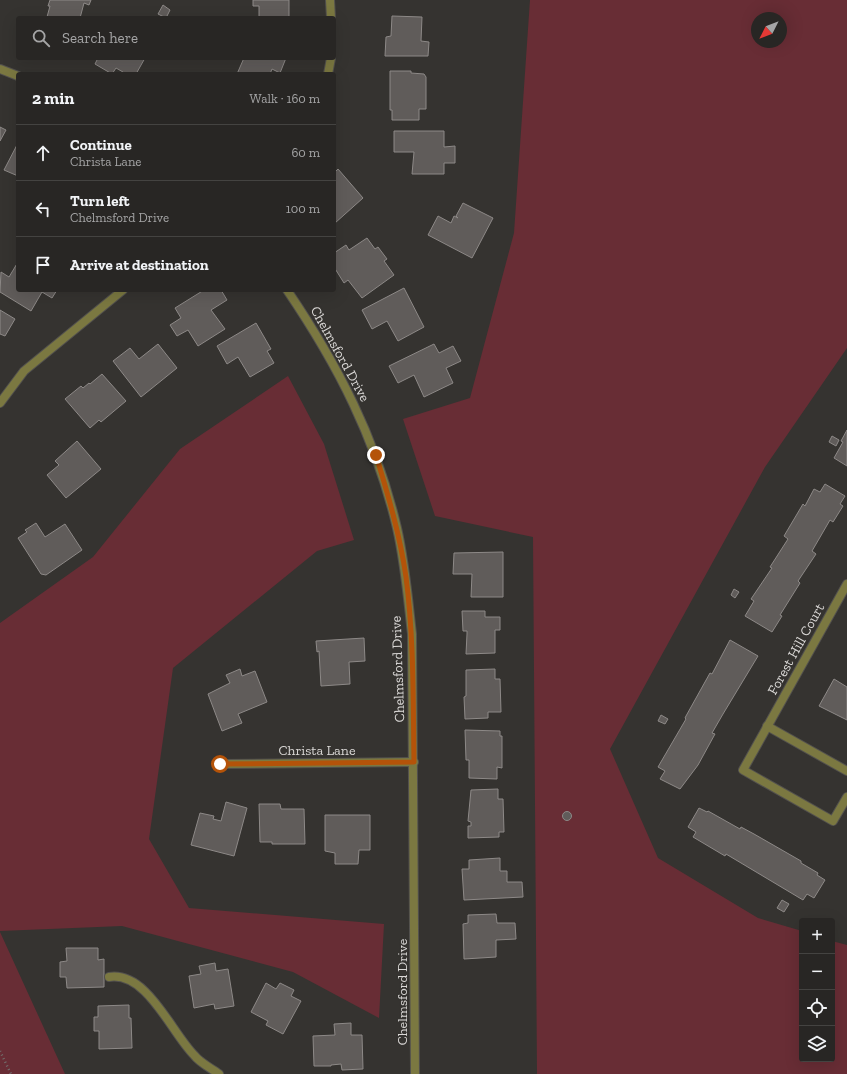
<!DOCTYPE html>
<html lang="en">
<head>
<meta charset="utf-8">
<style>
	:root { --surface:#282624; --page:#302e2c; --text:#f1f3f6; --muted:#a5a5a6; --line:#444341 }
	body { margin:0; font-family:"Zilla Slab",serif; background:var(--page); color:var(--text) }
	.controls { position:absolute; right:12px; bottom:12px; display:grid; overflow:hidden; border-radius:4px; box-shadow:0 4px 16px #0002 }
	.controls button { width:36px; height:36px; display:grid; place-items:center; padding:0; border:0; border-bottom:1px solid var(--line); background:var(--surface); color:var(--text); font:20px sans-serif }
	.compass { position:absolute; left:751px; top:12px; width:36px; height:36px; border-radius:50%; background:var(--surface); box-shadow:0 4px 16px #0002; rotate:228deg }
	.stop { position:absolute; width:12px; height:12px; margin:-9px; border:3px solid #b45309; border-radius:50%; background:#fff }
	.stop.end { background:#b45309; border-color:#fff; box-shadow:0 1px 4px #0008 }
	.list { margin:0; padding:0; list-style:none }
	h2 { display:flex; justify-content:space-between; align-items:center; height:52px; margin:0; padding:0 16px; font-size:17px }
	h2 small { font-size:13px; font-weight:400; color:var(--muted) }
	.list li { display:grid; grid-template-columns:26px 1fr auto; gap:12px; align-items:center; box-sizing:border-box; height:56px; padding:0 16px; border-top:1px solid var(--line) }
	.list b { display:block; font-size:15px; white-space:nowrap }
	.list p { margin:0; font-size:13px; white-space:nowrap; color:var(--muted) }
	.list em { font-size:13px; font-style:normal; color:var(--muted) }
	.icon { flex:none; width:22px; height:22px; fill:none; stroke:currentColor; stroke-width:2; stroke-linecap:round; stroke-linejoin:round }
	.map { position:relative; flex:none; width:847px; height:1074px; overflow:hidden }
	.search { position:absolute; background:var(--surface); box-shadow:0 4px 16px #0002; left:16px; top:16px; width:320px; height:44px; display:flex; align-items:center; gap:10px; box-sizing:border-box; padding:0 14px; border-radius:4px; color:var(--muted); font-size:15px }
	.panel { position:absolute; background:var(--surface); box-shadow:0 4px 16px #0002; left:16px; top:72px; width:320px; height:220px; border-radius:4px }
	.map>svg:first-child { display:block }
</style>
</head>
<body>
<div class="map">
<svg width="847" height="1074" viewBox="0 0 847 1074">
	<rect width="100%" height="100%" fill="#353330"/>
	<g fill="#682d35" fill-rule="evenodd">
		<path d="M530,0H847V348L765,467L610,749L658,858L758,918L802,931V1059H832V941L847,945V1074H537L533,537L435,516L403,419L470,398L514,233ZM757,18H781V42H757Z"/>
		<polygon points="288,376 324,444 354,540 317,551 173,668 149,839 189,908 384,924 379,1018 293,972 122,926 0,931 0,623 93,557 180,449"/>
		<polygon points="0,932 59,1061 65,1074 0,1074"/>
	</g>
	<g fill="#605c5a" stroke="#8d8987">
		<polygon points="50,0 91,0 89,5 84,3 80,18 47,17 50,6 48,6"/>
		<polygon points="253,0 289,0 289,17 259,17 259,6 253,6"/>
		<polygon points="163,5 170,10 166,18 158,14"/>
		<polygon points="392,16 422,17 421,41 429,42 428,56 385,56 386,37 391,36"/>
		<polygon points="98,58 145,58 136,74 122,74 123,72 116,68 112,74 95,64"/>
		<polygon points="244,58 286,58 280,73 272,69 270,74 237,74"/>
		<polygon points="390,71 411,71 411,73 424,74 426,77 426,109 419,109 419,120 392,120 392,110 390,110"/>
		<polygon points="0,127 6,130 0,141"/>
		<polygon points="394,131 444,131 444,147 455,146 455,163 444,163 444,174 412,174 414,152 394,152"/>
		<polygon points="18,143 18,176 4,170"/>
		<polygon points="338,169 363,198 335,223 334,173"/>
		<polygon points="463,203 493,218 472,258 428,235 438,216 451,223 454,216 458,218 456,216"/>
		<polygon points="367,238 375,249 378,247 387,259 384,261 394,275 362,298 348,280 344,283 334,267 334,253 346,245 349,250"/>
		<polygon points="18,262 18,290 57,290 52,298 42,292 31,311 0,292 1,272 9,277"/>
		<polygon points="404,288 424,327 398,341 387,321 372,329 362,310"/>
		<polygon points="204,290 221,290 227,300 211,310 225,329 198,346 188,330 177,336 170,325 181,318 175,308"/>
		<polygon points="0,310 15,319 5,336 0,334"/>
		<polygon points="256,323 271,349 267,351 274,363 250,377 238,357 227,364 217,346"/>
		<polygon points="158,344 177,368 141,397 113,361 130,348 139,359"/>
		<polygon points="434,344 439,353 453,346 461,361 446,368 453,383 424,397 414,375 398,383 389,366"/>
		<polygon points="102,374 126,401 101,422 99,420 90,428 65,399 81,386 83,388 89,383 90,384"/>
		<polygon points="847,430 847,466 834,458 843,442 841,441"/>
		<polygon points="832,436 839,440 836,446 829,442"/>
		<polygon points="77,441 101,469 66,498 47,475 59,465 55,461"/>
		<polygon points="825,484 845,496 840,504 843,506 833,522 830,520 812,551 816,554 798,581 800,583 780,615 782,616 772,632 745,616 754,601 751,599 772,568 770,567 788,539 784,536 803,504 805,506 814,489 820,492"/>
		<polygon points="36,523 45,537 65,524 82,550 46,575 41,574 18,538 27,532 25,530"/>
		<polygon points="503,552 503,597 471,597 472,574 453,574 454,553"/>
		<polygon points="734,589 739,592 735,598 731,595"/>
		<polygon points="462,611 485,611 485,617 500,617 500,630 495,630 495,653 466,654 467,634 467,631 463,631"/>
		<polygon points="364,638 365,661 349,662 350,684 321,686 319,651 317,652 316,641"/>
		<polygon points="730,640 758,656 723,714 712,733 715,734 698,765 680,789 660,779 665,771 658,767 686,719 685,718 686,716 710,673 712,674"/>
		<polygon points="240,669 242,676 255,671 267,702 238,714 242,723 222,731 208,694 230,683 226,675"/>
		<polygon points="495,669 495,679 500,679 501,712 488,712 488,718 465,719 464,697 466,696 466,670"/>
		<polygon points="834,679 847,687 847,720 819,706"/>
		<polygon points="661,715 668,719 665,724 658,721"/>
		<polygon points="465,730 500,731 500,736 502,736 502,768 497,767 497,779 469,778 469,760 466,760"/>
		<polygon points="498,789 498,799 503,799 504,832 499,832 499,837 468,838 468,826 471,826 471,822 468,821 471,790"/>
		<polygon points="226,802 247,808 234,856 191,845 200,813 214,816 213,819 221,821"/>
		<polygon points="259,804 280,804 281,809 304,809 305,844 272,844 272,842 260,842"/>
		<polygon points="699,808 707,812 708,811 740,829 741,827 754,834 801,861 801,863 818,873 817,875 825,880 814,898 807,894 803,900 726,854 725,856 693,837 696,832 688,827"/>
		<circle cx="567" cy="816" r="4.5"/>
		<polygon points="325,815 370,815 370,850 359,850 358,864 335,864 335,853 325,851"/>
		<polygon points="500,858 500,871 507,871 507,882 522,882 523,897 464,900 462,869 469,869 469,860"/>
		<polygon points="782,900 789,904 784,912 777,908"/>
		<polygon points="496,914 497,923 515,923 516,939 496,940 496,957 464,959 463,924 468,923 468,915"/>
		<polygon points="66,948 98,948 98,960 104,959 104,987 67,988 66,977 60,977 60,962 67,961"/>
		<polygon points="215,963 216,971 228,969 234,1006 215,1009 214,1004 194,1008 189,976 201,974 199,966"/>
		<polygon points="266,983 276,989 280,983 294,990 291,996 301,1001 283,1034 266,1025 268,1021 251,1012"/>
		<polygon points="129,1005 129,1018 131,1018 132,1048 99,1049 99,1031 94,1031 94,1017 98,1017 98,1006"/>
		<polygon points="351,1023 351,1035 362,1035 363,1069 342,1070 341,1064 331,1065 331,1066 314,1066 313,1036 335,1035 334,1024"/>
	</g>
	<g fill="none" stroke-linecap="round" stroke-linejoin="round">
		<defs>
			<path id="lane" d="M109,977C147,971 171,1032 194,1055C200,1063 211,1068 219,1074"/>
			<g id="street">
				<polyline points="330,0 331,18"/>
				<polyline points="0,69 18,76"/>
				<polyline points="328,74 331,58"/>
				<path d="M287,290C338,365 376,439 397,528C405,563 408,599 412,634L415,1074"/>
				<polyline points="0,403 24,371 123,290"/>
				<polyline points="847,584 743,770 833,821 847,797"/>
				<polyline points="767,726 847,771"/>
				<polyline points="220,764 414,762"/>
			</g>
		</defs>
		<use href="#lane" stroke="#53514e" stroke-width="10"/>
		<use href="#street" stroke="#53514e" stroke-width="10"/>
		<polyline stroke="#72706e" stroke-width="2.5" stroke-dasharray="1 3" stroke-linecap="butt" points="0,1051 11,1074"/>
		<use href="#lane" stroke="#7b7841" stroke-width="8"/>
		<use href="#street" stroke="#7b7841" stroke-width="8"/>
	</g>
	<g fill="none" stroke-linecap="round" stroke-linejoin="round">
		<path stroke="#b45309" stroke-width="5" d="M220,764L414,762C413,700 414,638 406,577C400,535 388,495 376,455"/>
	</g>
	<g text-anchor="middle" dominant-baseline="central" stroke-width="3.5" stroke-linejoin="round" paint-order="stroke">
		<g font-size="14" fill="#dbd9d7" stroke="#353330">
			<text transform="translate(340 354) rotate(61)">Chelmsford Drive</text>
			<text transform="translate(796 649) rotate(-61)">Forest Hill Court</text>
			<text transform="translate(398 669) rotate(-92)">Chelmsford Drive</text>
			<text x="317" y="750">Christa Lane</text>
			<text transform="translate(402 992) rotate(-90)">Chelmsford Drive</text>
		</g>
	</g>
</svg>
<div class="controls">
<button>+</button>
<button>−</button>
<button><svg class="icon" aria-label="locate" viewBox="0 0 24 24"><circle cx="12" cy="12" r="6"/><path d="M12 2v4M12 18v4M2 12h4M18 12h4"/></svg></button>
<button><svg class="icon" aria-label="layers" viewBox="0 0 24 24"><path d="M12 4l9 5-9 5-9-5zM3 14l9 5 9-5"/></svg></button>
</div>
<svg class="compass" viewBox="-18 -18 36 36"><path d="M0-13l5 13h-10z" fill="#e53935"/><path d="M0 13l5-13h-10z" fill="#a5a5a6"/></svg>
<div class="stop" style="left:220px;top:764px"></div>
<div class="stop end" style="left:376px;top:455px"></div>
<div class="search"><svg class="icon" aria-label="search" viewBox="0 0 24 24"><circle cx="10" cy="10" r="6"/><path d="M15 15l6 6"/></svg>Search here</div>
<section class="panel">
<h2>2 min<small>Walk · 160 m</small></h2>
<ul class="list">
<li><svg class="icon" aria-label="ahead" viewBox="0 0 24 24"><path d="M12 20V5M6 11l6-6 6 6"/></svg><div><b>Continue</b><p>Christa Lane</p></div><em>60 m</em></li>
<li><svg class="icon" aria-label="left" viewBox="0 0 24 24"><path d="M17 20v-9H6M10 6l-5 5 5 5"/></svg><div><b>Turn left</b><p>Chelmsford Drive</p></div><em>100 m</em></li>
<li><svg class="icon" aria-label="arrive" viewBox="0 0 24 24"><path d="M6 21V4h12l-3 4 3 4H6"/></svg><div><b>Arrive at destination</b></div></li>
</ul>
</section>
</div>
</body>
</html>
